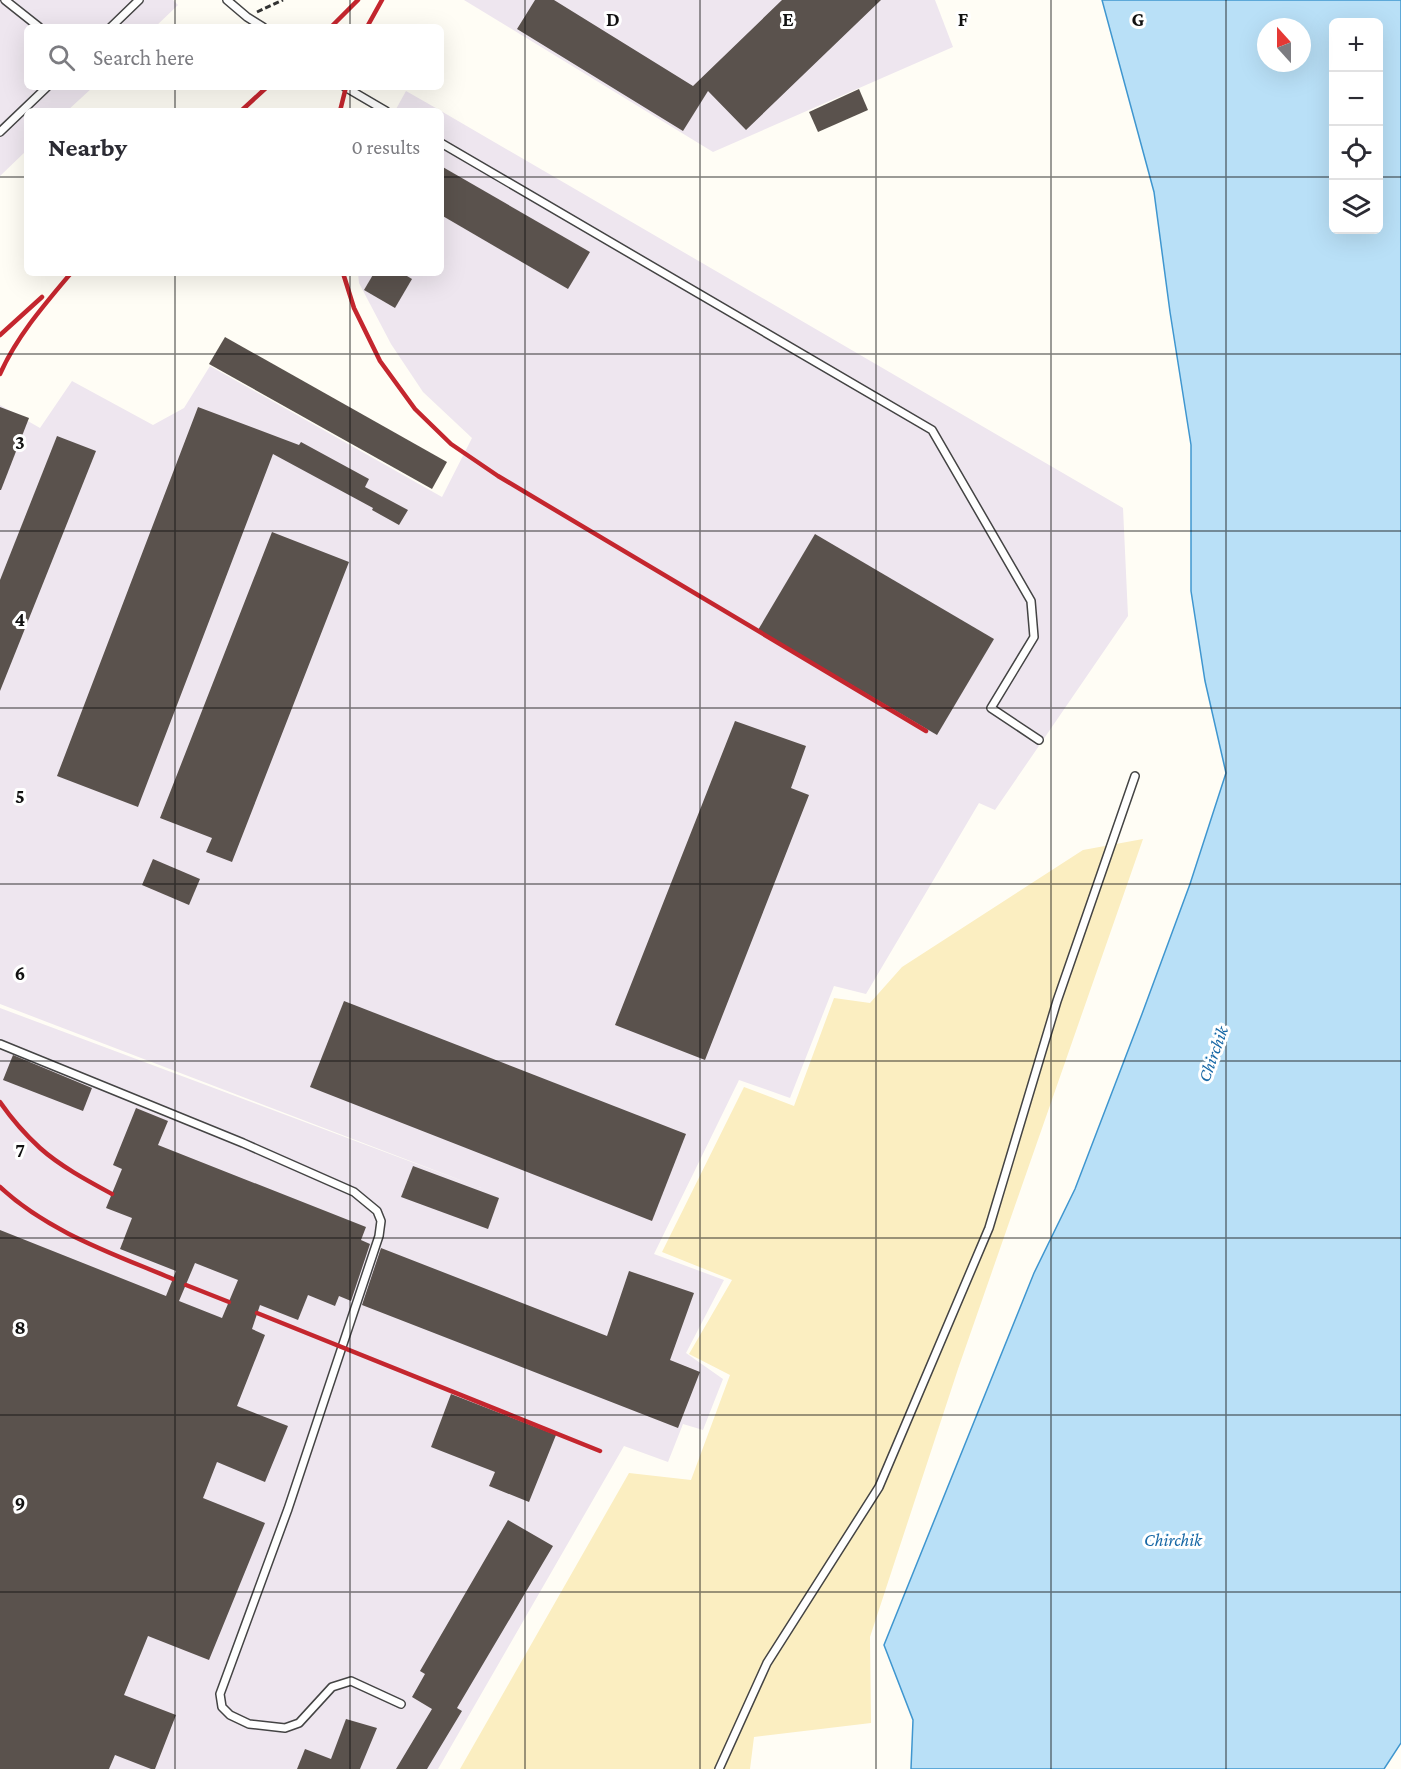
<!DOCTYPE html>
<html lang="en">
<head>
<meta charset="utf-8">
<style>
	:root { --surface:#fff; --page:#f2f2f3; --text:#2b2b33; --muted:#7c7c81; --line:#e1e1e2 }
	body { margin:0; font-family:"Crimson Pro",serif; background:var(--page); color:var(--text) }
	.controls { position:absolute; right:18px; top:18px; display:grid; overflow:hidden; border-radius:9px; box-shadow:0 6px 24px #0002 }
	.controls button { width:54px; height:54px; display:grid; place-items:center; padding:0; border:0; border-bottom:2px solid var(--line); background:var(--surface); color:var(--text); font:30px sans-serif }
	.compass { position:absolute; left:1257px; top:18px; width:54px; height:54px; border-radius:50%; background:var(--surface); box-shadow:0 6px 24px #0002; rotate:339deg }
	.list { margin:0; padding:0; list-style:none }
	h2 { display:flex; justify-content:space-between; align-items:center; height:78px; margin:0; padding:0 24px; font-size:26px }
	h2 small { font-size:20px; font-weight:400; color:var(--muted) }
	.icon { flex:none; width:33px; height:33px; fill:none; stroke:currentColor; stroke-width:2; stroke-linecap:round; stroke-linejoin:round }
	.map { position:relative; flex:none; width:1401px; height:1769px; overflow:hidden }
	.search { position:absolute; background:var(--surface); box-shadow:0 6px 24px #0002; left:24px; top:24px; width:420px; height:66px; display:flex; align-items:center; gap:15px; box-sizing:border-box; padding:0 21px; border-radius:9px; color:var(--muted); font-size:22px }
	.panel { position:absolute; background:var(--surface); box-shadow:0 6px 24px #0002; left:24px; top:108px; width:420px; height:168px; border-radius:9px }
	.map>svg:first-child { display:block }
</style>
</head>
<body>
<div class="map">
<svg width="1401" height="1769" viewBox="0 0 1401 1769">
	<rect width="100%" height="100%" fill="#fffdf5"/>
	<g fill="#eee6ef">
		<polygon points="0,0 173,0 178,5 155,27 27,27 27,87 93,87 67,111 27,111 27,150 0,176"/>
		<polygon points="464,0 935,0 953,47 713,152"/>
		<polygon points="406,91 441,111 395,111"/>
		<polygon points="441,111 1123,508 1128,616 995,810 979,803 866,994 834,986 790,1098 739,1080 654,1254 724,1280 686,1353 723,1379 703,1430 683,1424 668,1462 624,1446 438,1769 0,1769 0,1008 481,1188 0,1004 0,405 40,428 72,381 153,425 184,408 210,366 442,497 472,438 423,392 391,344 359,283 358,273 441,273"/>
	</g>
	<polygon fill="#fbeec1" points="1143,839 958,1369 870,1637 871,1723 754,1737 750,1769 460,1769 629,1473 691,1480 730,1375 689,1354 732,1280 662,1252 744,1087 794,1106 834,998 870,1003 902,967 1083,850"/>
	<path fill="#b9e0f7" stroke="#3f96cf" stroke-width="1.5" fill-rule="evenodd" d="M1102,0H1401V1743L1384,1769H911L913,1720L884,1645L1034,1273L1075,1189L1142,1014L1190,884L1226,773L1205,681L1191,591V445L1170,312L1154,192ZM1334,22H1378V230H1334ZM1266,27H1302V63H1266Z"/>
	<g fill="#5a524d" fill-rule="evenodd">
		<polygon points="535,0 554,0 693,86 782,0 881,0 746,130 708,91 683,131 517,29"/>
		<polygon points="859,89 868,110 818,132 809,112"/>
		<polygon points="441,166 590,252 568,289 441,215"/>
		<polygon points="374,273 402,273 412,279 395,308 364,290"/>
		<polygon points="225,337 447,462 432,489 209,364"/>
		<polygon points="0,407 29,418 1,490 0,490"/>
		<polygon points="198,407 299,445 301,442 369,479 365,487 408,510 399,525 372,510 373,508 273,454 138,807 57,776"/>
		<polygon points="57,436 96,451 0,691 0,580"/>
		<polygon points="272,532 349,562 232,862 206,852 212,838 160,818"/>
		<polygon points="815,534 994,639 937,735 758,630"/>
		<polygon points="735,721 806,746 791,788 809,795 705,1060 615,1025"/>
		<polygon points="153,859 200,879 189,905 142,885"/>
		<polygon points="344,1001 686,1134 652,1221 310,1087"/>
		<polygon points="13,1055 92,1088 83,1111 3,1080"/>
		<path d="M136,1108L168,1121L158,1145L366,1227L361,1240L370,1244L351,1301L339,1296L335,1306L308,1295L298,1320L260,1305L252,1329L265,1335L237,1406L288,1426L265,1482L217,1462L203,1498L265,1523L209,1660L148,1636L124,1695L176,1715L155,1769H151L115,1755L109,1769H0V1230L166,1296L176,1271L120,1249L132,1218L106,1208L122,1169L113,1165ZM195,1263L238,1280L222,1318L179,1301Z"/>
		<polygon points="413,1166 499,1198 488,1229 401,1197"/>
		<polygon points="381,1248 607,1336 629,1271 694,1293 670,1360 700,1372 678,1428 362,1305"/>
		<polygon points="451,1394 556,1435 529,1502 489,1486 495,1472 431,1447"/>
		<polygon points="508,1520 553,1546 457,1708 462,1711 427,1769 396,1769 432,1709 412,1697 425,1674 420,1671"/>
		<polygon points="346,1719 377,1728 360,1769 297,1769 305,1749 331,1759"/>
	</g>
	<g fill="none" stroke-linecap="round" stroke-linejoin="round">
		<defs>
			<g id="service">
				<polyline points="5,0 39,27"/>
				<polyline points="227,0 247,17 263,27"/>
				<polyline points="111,27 139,0"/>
				<polyline points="345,87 386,111"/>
				<polyline points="0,132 47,87"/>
				<polyline points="441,143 932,430 1031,601 1034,637 991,708 1039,740"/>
				<polyline points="0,1044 243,1143 354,1192 377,1211 381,1221 379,1236 288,1509 220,1694 222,1707 230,1715 249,1724 285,1728 299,1723 332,1687 351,1681 401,1704"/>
				<polyline points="719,1769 767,1663 879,1487 989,1228 1057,1001 1135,776"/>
			</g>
		</defs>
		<use href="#service" stroke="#444" stroke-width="10"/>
		<polyline stroke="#333" stroke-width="3" stroke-dasharray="6 3" stroke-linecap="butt" points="257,12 283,0"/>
		<use href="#service" stroke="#fff" stroke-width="7"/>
		<g stroke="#c4262e" stroke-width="4.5">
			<polyline points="331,27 358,0"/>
			<polyline points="367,27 382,0"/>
			<polyline points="241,111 267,87"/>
			<polyline points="340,111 346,87"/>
			<polyline points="343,273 354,308 380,361 415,409 451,444 498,476 926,731"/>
			<polyline points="0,335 42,297"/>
			<path d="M0,374C17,336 44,305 71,273"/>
			<path d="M0,1102C11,1118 26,1135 40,1148C60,1166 88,1181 112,1194"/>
			<path d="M0,1187C48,1232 114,1254 173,1279"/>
			<polyline points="186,1285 229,1302"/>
			<polyline points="257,1313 600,1451"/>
		</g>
	</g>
	<path fill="none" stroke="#111" stroke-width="1.5" stroke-opacity="0.55" d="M175,0V27M350,0V27M525,0V1769M700,0V1769M876,0V1769M1051,0V1769M1226,0V1769M175,87V111M350,87V111M0,177H27M441,177H1334M1378,177H1401M175,273V1769M350,273V1769M0,354H1401M0,531H1401M0,708H1401M0,884H1401M0,1061H1401M0,1238H1401M0,1415H1401M0,1592H1401"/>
	<g text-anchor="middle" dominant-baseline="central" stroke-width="6" stroke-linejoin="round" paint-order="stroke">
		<g font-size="18" font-style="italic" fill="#1768a6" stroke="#fff">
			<text transform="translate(1213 1054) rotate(-70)">Chirchik</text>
			<text x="1173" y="1540">Chirchik</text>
		</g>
	</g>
	<g font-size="20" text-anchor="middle" font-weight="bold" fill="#111" stroke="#fff" stroke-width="6" stroke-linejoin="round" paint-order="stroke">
		<text x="613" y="26">D</text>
		<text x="788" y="26">E</text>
		<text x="963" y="26">F</text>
		<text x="1138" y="26">G</text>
		<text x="20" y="449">3</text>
		<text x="20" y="626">4</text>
		<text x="20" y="803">5</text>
		<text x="20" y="980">6</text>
		<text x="20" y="1157">7</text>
		<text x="20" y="1334">8</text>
		<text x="20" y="1510">9</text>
	</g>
</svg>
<div class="controls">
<button>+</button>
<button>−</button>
<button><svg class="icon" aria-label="locate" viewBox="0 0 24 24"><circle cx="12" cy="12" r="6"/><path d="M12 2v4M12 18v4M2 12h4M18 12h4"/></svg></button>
<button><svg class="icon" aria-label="layers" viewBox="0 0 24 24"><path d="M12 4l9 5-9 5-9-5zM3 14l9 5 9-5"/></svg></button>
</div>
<svg class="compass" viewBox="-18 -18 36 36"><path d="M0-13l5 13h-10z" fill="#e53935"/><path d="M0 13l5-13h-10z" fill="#7c7c81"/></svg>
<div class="search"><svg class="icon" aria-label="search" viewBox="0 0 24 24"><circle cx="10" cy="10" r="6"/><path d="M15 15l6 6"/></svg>Search here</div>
<section class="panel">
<h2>Nearby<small>0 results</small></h2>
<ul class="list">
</ul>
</section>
</div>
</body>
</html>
